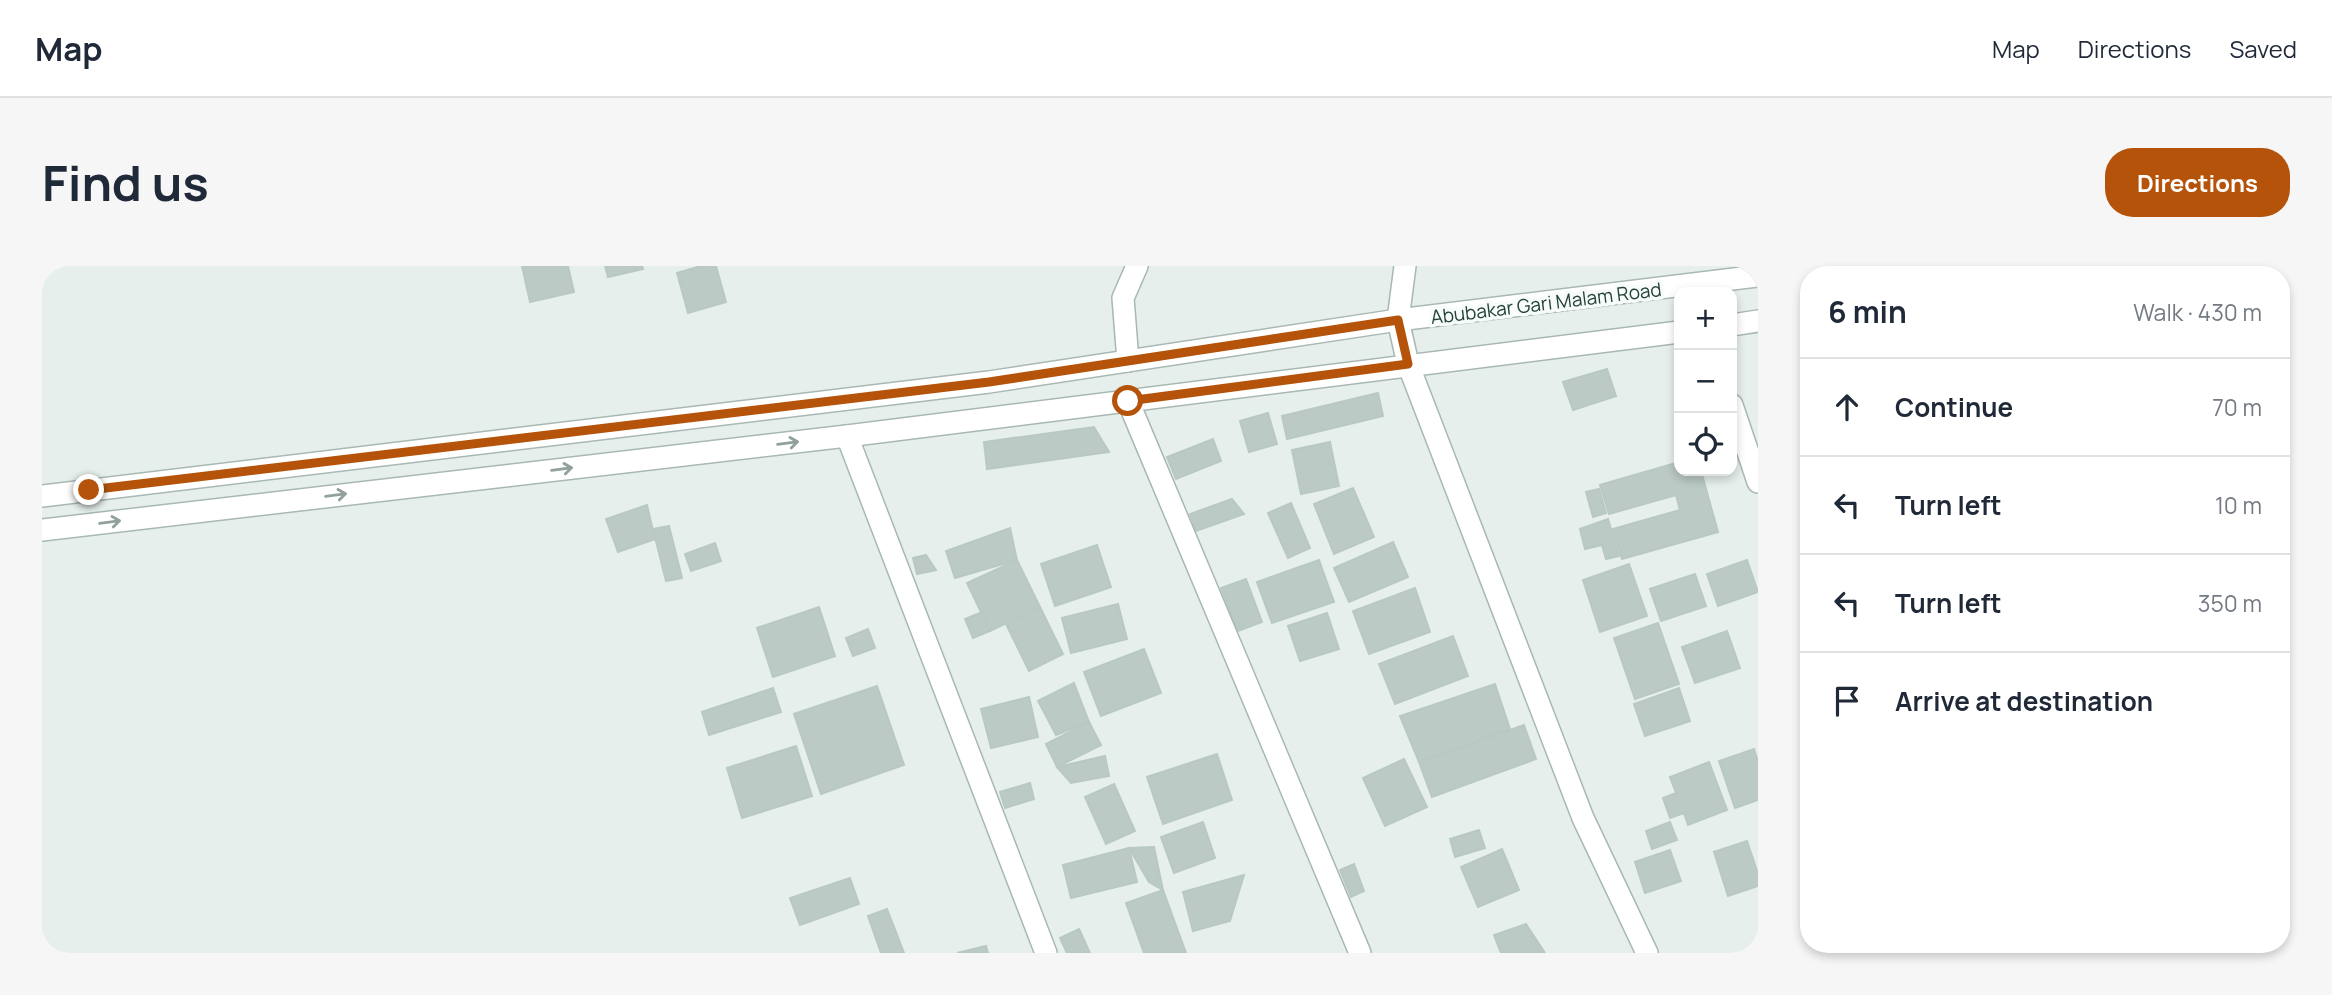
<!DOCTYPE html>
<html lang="en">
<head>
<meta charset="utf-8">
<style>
	:root { --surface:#fff; --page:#f6f6f7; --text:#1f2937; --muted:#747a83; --line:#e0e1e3; --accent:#b45309 }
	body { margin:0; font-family:Manrope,sans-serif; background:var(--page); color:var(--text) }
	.controls { position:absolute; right:21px; top:21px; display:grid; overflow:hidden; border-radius:14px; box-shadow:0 4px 10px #0003 }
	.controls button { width:63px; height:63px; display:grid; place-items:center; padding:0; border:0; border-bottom:2px solid var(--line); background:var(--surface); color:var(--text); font:35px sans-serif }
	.stop { position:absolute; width:21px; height:21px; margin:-16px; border:5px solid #b45309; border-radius:50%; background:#fff }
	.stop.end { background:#b45309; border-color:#fff; box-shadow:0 2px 7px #0008 }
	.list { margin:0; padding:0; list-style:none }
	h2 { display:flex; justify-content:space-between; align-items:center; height:91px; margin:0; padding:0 28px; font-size:30px }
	h2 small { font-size:23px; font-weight:400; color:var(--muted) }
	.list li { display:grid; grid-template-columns:46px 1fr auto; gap:21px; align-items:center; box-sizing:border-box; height:98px; padding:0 28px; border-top:2px solid var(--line) }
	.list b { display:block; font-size:26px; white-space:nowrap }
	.list em { font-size:23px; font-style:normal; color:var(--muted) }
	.icon { flex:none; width:38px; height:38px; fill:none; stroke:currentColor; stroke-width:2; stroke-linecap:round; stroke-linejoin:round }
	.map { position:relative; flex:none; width:1716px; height:687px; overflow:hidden; border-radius:28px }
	header { display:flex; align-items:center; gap:42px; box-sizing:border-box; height:98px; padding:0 35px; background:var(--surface); border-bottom:2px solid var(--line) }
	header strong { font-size:33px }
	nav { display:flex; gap:38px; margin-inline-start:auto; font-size:24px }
	.intro { display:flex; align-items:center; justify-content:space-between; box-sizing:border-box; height:168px; padding:0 42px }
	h1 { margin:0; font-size:49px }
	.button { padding:18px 32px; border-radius:28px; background:var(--accent); color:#fff; font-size:24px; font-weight:700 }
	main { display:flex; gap:42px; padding:0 42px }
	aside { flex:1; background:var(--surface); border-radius:28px; box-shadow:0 4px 10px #0003 }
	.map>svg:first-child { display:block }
</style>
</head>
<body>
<header>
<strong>Map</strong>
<nav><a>Map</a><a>Directions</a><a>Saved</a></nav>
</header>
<div class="intro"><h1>Find us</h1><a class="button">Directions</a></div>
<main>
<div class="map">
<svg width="1716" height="687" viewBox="0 0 1716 687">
	<rect width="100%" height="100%" fill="#e6efeb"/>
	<g fill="#bbcac4" stroke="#b8c9c2" stroke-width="2">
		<polygon points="480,0 526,0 532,26 488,36"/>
		<polygon points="563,0 600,0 601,3 566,11"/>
		<polygon points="659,0 674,0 684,36 646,47 635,7"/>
		<polygon points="1565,103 1574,130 1531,144 1521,116"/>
		<polygon points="1336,127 1341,150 1245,173 1240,150"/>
		<polygon points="1226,147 1235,178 1207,186 1198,155"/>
		<polygon points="1052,161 1067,186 945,203 942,176"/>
		<polygon points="1171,173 1179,195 1134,213 1125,191"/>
		<polygon points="1288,176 1297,220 1259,228 1250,184"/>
		<polygon points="1637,196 1637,205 1659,205 1676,266 1580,293 1571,263 1638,244 1634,229 1567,248 1558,219"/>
		<polygon points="1311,222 1332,271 1292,288 1272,238"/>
		<polygon points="1557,223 1564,247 1551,251 1544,226"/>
		<polygon points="1190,233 1202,248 1154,265 1148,248"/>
		<polygon points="1249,237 1268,282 1246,292 1226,247"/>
		<polygon points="605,239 613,273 576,286 564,253"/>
		<polygon points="1566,253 1577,290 1564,293 1560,279 1543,283 1538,263"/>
		<polygon points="627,260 640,312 624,315 611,263"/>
		<polygon points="968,262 975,294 913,312 904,285"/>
		<polygon points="1351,276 1366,311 1307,336 1292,302"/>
		<polygon points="673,277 679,295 649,305 643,288"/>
		<polygon points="1055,279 1069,321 1013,340 999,298"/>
		<polygon points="884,289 894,304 875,308 871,292"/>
		<polygon points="975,294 998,341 948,365 925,317"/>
		<polygon points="1277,294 1292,336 1230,357 1215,316"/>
		<polygon points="1705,294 1716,326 1676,340 1665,308"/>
		<polygon points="1587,298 1605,350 1558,366 1541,314"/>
		<polygon points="1653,308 1664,340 1619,355 1608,323"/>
		<polygon points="1204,313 1220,356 1196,365 1179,322"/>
		<polygon points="1373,322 1388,366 1327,388 1311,345"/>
		<polygon points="1076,338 1085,373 1029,387 1020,352"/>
		<polygon points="777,341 793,390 731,411 715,362"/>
		<polygon points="998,341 1021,388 987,405 964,358"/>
		<polygon points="940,346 948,365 931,372 923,353"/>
		<polygon points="1285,347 1297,383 1258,395 1246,360"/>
		<polygon points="1616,357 1637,418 1593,433 1572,372"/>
		<polygon points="826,363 833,382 811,390 804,372"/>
		<polygon points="1685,365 1698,402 1653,417 1640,381"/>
		<polygon points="1411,370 1426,410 1353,438 1337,398"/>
		<polygon points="1102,383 1119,427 1059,450 1042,406"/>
		<polygon points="1032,417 1047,456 1014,469 996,435"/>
		<polygon points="1453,418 1468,463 1377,496 1358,450"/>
		<polygon points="835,420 862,499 779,528 752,448"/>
		<polygon points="731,422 739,446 667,469 660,446"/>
		<polygon points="1637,422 1648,455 1603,470 1592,438"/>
		<polygon points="987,431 996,471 949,482 939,443"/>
		<polygon points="1047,456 1059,479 1015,501 1004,478"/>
		<polygon points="1482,459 1494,493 1390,531 1377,496"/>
		<polygon points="754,480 770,530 700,552 685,502"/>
		<polygon points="1712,483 1716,496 1716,534 1693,542 1677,495"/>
		<polygon points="1175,488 1190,534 1121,558 1105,511"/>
		<polygon points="1063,490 1067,510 1029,517 1015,501"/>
		<polygon points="1362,493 1385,541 1343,560 1321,512"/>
		<polygon points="1667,496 1685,544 1646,559 1642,547 1628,552 1621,532 1634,527 1628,511"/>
		<polygon points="988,517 992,533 963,542 958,526"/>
		<polygon points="1072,518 1093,565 1064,578 1043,531"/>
		<polygon points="1161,556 1173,592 1132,607 1119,571"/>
		<polygon points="1628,556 1635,574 1610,583 1604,565"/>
		<polygon points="1437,564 1443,582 1413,591 1408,573"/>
		<polygon points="1705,575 1716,608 1716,620 1686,630 1672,586"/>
		<polygon points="1112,581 1121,624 1107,616 1087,582"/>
		<polygon points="1087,582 1095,616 1029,632 1021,599"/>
		<polygon points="1460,583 1477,624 1436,641 1419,601"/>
		<polygon points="1628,584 1639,615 1603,627 1593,596"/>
		<polygon points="1312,598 1322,625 1309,631 1298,604"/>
		<polygon points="1202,609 1188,655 1151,665 1141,626"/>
		<polygon points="808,612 817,638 758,659 748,632"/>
		<polygon points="1121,624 1144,687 1102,687 1084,637"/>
		<polygon points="845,643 862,687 839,687 826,650"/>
		<polygon points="1484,658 1503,687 1459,687 1452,669"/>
		<polygon points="1037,663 1048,687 1025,687 1018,672"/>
		<polygon points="944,680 946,687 915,687"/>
	</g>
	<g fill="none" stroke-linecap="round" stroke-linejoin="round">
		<defs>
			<g id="minor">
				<polyline points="1363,0 1356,54 1366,98 1541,552 1605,687"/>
				<polyline points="1690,59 1716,55"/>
				<polyline points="1086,95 1081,32 1095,0"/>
				<polyline points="1086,135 1318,687"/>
				<polyline points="1690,139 1716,216"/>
				<polyline points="805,170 1004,687"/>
				<polyline points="0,230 947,116 1356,54 1716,10"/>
				<polyline points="0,264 805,170 1637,66"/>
			</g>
		</defs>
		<use href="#minor" stroke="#a8b8b2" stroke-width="24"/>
		<use href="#minor" stroke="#fff" stroke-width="21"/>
	</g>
	<defs><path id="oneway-shaft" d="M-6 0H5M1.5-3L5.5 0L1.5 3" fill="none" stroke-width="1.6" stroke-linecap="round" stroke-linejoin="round" transform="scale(1.75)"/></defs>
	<g stroke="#92a09c">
		<use href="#oneway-shaft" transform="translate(746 177) rotate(-7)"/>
		<use href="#oneway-shaft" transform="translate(520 203) rotate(-7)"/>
		<use href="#oneway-shaft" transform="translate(294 229) rotate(-7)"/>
		<use href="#oneway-shaft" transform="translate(68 256) rotate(-7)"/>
	</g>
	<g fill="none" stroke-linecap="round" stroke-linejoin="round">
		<polyline stroke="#b45309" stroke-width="9" points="47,224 947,116 1356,54 1366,98 1086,135"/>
	</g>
	<g text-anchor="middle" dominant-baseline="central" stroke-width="7" stroke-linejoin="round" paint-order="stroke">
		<g font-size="19" fill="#24423a" stroke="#f7fbf9">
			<text transform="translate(1504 37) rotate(-7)">Abubakar Gari Malam Road</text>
		</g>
	</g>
</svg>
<div class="controls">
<button>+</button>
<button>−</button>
<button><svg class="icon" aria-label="locate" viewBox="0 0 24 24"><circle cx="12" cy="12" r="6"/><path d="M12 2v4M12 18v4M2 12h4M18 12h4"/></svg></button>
</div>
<div class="stop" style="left:1086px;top:135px"></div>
<div class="stop end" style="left:47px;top:224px"></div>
</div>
<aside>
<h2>6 min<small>Walk · 430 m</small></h2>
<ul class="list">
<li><svg class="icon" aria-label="ahead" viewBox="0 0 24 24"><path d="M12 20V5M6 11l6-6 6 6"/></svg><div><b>Continue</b></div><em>70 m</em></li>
<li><svg class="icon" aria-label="left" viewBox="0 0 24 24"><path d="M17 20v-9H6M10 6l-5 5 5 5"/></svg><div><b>Turn left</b></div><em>10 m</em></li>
<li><svg class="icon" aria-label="left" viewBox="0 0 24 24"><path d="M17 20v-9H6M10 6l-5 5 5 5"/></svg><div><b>Turn left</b></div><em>350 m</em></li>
<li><svg class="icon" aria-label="arrive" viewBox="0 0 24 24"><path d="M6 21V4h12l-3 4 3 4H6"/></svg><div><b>Arrive at destination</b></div></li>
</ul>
</aside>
</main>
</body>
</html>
